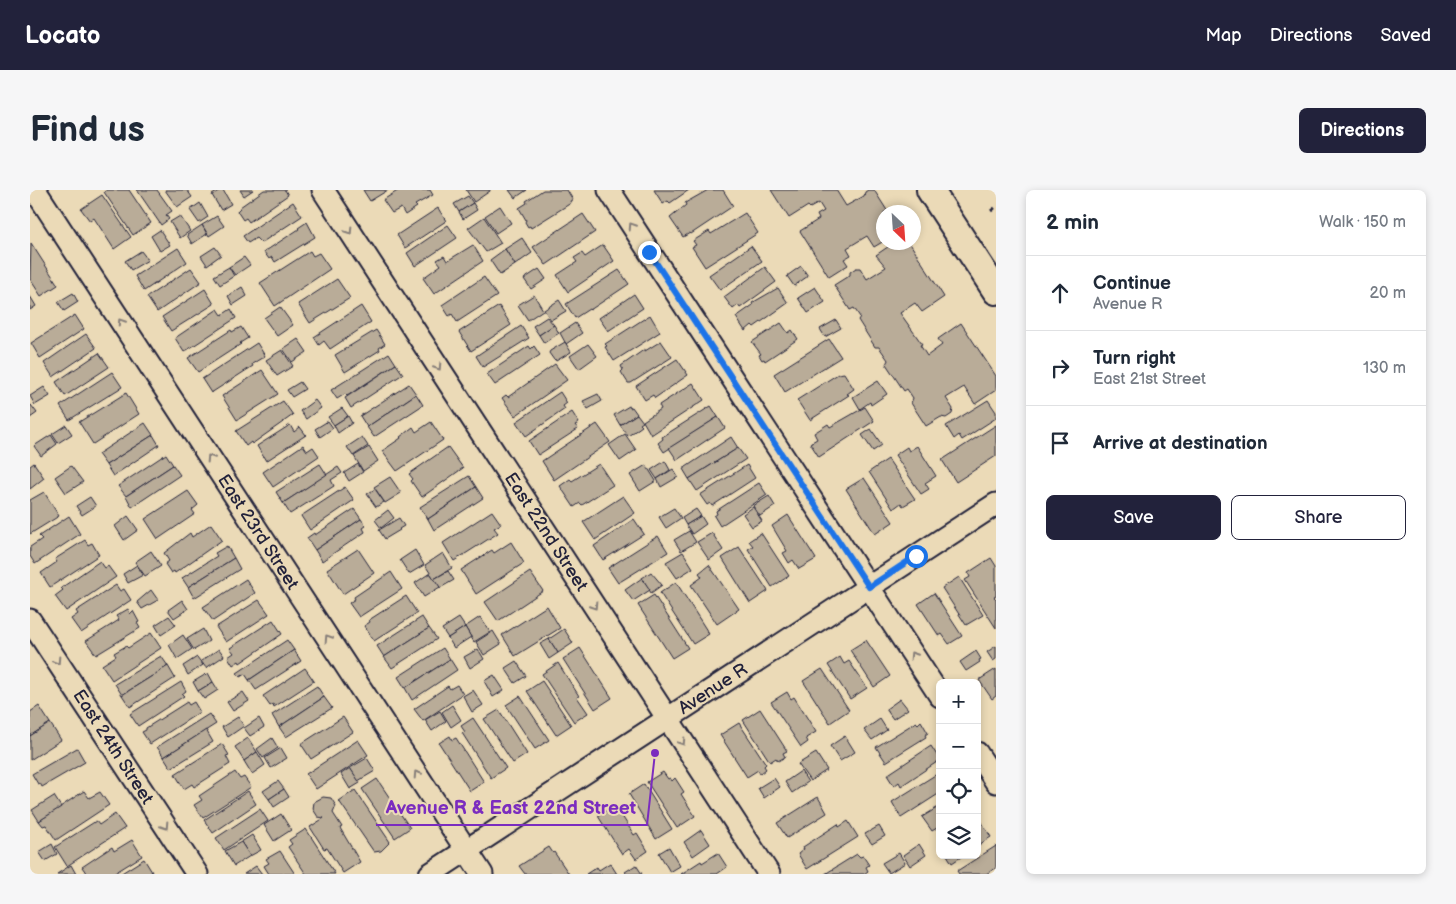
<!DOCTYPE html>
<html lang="en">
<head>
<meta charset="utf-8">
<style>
	:root { --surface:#fff; --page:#f6f6f7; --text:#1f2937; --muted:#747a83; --line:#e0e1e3; --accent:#22223b }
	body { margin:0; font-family:"Balsamiq Sans",sans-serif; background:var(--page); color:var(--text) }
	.controls { position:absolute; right:15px; bottom:15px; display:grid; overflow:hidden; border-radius:8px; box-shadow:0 2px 8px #0003 }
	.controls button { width:45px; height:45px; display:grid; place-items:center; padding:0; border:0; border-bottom:1px solid var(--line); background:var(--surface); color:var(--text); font:25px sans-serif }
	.compass { position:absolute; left:846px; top:15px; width:45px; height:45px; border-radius:50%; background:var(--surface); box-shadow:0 2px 8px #0003; rotate:155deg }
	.stop { position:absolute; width:15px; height:15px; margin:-11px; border:4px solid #1a73e8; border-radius:50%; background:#fff }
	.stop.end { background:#1a73e8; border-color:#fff; box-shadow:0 1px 5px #0008 }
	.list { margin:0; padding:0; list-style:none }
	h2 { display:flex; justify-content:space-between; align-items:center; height:65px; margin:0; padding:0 20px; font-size:21px }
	h2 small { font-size:16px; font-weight:400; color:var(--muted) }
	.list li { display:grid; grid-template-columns:32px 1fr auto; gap:15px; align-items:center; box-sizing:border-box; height:75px; padding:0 20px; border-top:1px solid var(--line) }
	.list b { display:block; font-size:19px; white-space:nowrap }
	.list p { margin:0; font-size:16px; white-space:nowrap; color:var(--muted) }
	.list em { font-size:16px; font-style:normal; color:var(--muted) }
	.actions { display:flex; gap:10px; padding:15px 20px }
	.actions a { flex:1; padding:11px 0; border:1px solid var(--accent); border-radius:8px; text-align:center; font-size:18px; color:var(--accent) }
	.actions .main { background:var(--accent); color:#fff }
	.icon { flex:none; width:28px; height:28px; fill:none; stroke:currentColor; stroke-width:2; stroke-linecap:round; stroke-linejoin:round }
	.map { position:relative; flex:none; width:966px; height:684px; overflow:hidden; border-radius:8px }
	header { display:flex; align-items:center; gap:30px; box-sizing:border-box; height:70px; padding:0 25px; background:var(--accent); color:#fff }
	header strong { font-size:24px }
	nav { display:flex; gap:28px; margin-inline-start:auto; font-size:18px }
	.intro { display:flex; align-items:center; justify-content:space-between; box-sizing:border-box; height:120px; padding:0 30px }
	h1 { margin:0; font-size:35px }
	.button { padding:12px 22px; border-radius:8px; background:var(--accent); color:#fff; font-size:18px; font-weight:700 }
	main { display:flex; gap:30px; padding:0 30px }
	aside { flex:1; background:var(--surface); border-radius:8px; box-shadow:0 2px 8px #0003 }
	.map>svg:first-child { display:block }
</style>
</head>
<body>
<header>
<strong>Locato</strong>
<nav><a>Map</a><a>Directions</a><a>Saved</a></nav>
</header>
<div class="intro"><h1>Find us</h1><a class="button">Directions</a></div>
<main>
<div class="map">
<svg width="966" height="684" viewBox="0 0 966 684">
	<rect width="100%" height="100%" fill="#ebdab7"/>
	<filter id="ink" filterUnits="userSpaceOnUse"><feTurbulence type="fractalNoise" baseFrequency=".02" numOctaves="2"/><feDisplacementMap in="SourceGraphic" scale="10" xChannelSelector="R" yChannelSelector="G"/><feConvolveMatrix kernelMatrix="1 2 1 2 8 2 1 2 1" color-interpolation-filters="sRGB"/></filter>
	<g filter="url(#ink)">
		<g fill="#b9ac98" stroke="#22223b">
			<polygon points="77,0 99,0 121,33 103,45 74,2"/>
			<polygon points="107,0 127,0 142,21 136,25 139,29 131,35"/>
			<polygon points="135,0 157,0 162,7 147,17"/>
			<polygon points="190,0 193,0 201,14 191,20 182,5"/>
			<polygon points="210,0 223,0 214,6"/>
			<polygon points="234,0 255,0 258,5 219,32 216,28 213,30 207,21 210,18 210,17"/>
			<polygon points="333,0 358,0 340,11"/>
			<polygon points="369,0 400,0 403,5 385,15 387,17 375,25 371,18 362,23 353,10"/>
			<polygon points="436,0 460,0 460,1 444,12"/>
			<polygon points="479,0 497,0 485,8"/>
			<polygon points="513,0 537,0 543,10 540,11 541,13 501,38 500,36 498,37 495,32 496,30 489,18 497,13 496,11"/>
			<polygon points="624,0 659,0 640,13 638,11 633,14"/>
			<polygon points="678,0 693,0 703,16 661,44 660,43 653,47 640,28 656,15 655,13"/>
			<polygon points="741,0 806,0 816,16 834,6 835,2 838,0 844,0 858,22 854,22 854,51 844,57 837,46 817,58 821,65 814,69 818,75 799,87 770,41 789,29 787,25 794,21 789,13 780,18 778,16 759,28"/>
			<polygon points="72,5 101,47 84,59 64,28 60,31 51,19"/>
			<polygon points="438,6 443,13 429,22 424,14"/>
			<polygon points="263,12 272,26 231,53 226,48 218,53 213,46"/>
			<polygon points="170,13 178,27 169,33 160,20"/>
			<polygon points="443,13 447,20 433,29 429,22"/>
			<polygon points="470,16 481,33 466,43 455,26"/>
			<polygon points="408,18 416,31 375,58 367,45"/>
			<polygon points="715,23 728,43 675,77 662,57 666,55 663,51 679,41 681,44"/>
			<polygon points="553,24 565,42 516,75 503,57"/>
			<polygon points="150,26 160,41 150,48 140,32"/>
			<polygon points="187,26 194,36 179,46 172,35"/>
			<polygon points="454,27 471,53 456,62 438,38"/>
			<polygon points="277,32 285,47 245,72 242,67 239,69 234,62 269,39 268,38"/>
			<polygon points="172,35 177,44 162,54 157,45"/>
			<polygon points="418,35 427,48 385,76 377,63"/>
			<polygon points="130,40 140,55 130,61 121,46"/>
			<polygon points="492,48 502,63 485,75 475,59"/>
			<polygon points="865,52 879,52 914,107 892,122 885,113 870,123 892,154 890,155 897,166 912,155 908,149 931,133 966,186 966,200 945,214 934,197 916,208 923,219 922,224 916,228 911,227 896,236 881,213 883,208 877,199 874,201 856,174 858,170 849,157 845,157 828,130 830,127 824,118 820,120 804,95 820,85 820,82 826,78 830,78 837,89 856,77 846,65"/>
			<polygon points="1,53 28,95 11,106 0,89"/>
			<polygon points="443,55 453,71 404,104 393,88 411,75 407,70 414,66 417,71"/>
			<polygon points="573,55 584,71 538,102 527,85 547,72 544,68 552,63 555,67"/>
			<polygon points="721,56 732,71 690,100 679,85"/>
			<polygon points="185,57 191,65 177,75 171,66"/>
			<polygon points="148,58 157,72 114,101 105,86"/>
			<polygon points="475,59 485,75 470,85 460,70"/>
			<polygon points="111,61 118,70 101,80 95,71"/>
			<polygon points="280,61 283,66 289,63 300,79 245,116 230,93"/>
			<polygon points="214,67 220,75 205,85 199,77"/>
			<polygon points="771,76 778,86 764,96 757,86"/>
			<polygon points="199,77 204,86 190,95 184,86"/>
			<polygon points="735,77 746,92 710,118 708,115 703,119 694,107"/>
			<polygon points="161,78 171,92 127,122 117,107"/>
			<polygon points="509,79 516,89 501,99 494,89"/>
			<polygon points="589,80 599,94 560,120 559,119 545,128 536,114"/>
			<polygon points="454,87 467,106 427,132 422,124 419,126 412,115"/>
			<polygon points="307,89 320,108 280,133 268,114"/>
			<polygon points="212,97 217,106 203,115 198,106"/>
			<polygon points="785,97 795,112 778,123 768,108"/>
			<polygon points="748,98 758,113 724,137 722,135 715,141 706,127 723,115 722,113"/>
			<polygon points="175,99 184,114 141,141 132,127"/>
			<polygon points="43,103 48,112 34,121 28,112"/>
			<polygon points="604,104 613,118 578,141 569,128"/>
			<polygon points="504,105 513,120 498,130 488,115"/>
			<polygon points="0,106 6,116 0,120"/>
			<polygon points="529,110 536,121 521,130 514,120"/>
			<polygon points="331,116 341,132 300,159 294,151 289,155 284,147"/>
			<polygon points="469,116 481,135 441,161 429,142"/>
			<polygon points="250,117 263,135 247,146 234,128"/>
			<polygon points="188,119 192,125 201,119 206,128 154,162 145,148"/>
			<polygon points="45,125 54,139 10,168 1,153"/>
			<polygon points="620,125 630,142 584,171 575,157 577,156 575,154"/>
			<polygon points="517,127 524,135 509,145 503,136"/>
			<polygon points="806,130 811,138 795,147 790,139"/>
			<polygon points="545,133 552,143 536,154 530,143"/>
			<polygon points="751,133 758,143 762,140 768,149 735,171 734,169 732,170 729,165 731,164 722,152"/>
			<polygon points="524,135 529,143 514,153 509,145"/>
			<polygon points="491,136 499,148 453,177 446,166"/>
			<polygon points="211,137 218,148 210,153 211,154 168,182 158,168 201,140 202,142"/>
			<polygon points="346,140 355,154 349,158 350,160 315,182 305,165"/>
			<polygon points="56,144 66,158 23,187 14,173"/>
			<polygon points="268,149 277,162 262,172 253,159"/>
			<polygon points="799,149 811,167 755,202 744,184"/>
			<polygon points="631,151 642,167 601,193 598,193 591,182 593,180 591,176 615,159 615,161"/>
			<polygon points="535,152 541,162 526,171 525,169 524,170 519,163 520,161"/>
			<polygon points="227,153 235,166 222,174 223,176 181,203 172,189"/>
			<polygon points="558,154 567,166 549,179 540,166"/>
			<polygon points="499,156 501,159 504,156 510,165 465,195 457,184"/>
			<polygon points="252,160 263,176 247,186 236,170"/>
			<polygon points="69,163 79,177 35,206 26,192"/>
			<polygon points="359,163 366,174 317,206 315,204 307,209 301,200"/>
			<polygon points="647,169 658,185 625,208 623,205 615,210 606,196"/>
			<polygon points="366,174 373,184 321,218 315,208"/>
			<polygon points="525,174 537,190 485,226 472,208 476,205 478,207"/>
			<polygon points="232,180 248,204 207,230 192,206"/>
			<polygon points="82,182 92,197 39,230 30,216"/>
			<polygon points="814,183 824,199 817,204 819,205 780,230 767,210 808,184"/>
			<polygon points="848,191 857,204 841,215 840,212 830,219 823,207"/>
			<polygon points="270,192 275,199 262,207 257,200"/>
			<polygon points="663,193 674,210 621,245 613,231 631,219 629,215"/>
			<polygon points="379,194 386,204 337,237 330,226"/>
			<polygon points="14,197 20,206 5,215 0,206"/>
			<polygon points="530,202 537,213 533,216 535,219 496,246 486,232"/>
			<polygon points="96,203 109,224 63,254 49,232"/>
			<polygon points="386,204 393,215 344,247 337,237"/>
			<polygon points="568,204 572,211 558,219 553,211"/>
			<polygon points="285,210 291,218 276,229 270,221"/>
			<polygon points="958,210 966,222 966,228 932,250 929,245 924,249 916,236"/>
			<polygon points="253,211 263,225 222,254 221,252 216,256 206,241"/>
			<polygon points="0,215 1,215 7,223 0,228"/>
			<polygon points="599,216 600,218 602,217 607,224 590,235 584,225"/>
			<polygon points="681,216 688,227 634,262 628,253 633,249 632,247"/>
			<polygon points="835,217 844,231 789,267 780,253 787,249 784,243 798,234 800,237"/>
			<polygon points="312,218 318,226 304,235 298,227"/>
			<polygon points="542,222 549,233 545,235 548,239 508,265 499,251"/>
			<polygon points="607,224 613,232 610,234 612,236 598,246 590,235"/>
			<polygon points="318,226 322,233 308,243 304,235"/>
			<polygon points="688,227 695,238 647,270 639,258"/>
			<polygon points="298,231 303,238 290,247 285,239"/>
			<polygon points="401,232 413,250 367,281 352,261 371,248 370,247 383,237 386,242"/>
			<polygon points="115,233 123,245 76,275 68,264"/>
			<polygon points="567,234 580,252 524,290 512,271"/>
			<polygon points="36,235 42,244 28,253 22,244"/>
			<polygon points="260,235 264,242 270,237 276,245 236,271 227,256"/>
			<polygon points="966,235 966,266 926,292 912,270"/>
			<polygon points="841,239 852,255 843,261 832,245"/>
			<polygon points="595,244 606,260 590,271 579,255"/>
			<polygon points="21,245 27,254 11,266 4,256"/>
			<polygon points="123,245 129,255 83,286 76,275"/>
			<polygon points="332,247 338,256 323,266 317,257"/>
			<polygon points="701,247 708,258 659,289 653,279"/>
			<polygon points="273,255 277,261 283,257 289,266 243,297 233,282"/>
			<polygon points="887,256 906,286 895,293 899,299 891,304 865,265 877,257 879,261"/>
			<polygon points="339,257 348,271 333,281 324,266"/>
			<polygon points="418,257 433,278 392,307 381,291 383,289 379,284"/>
			<polygon points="708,258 716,269 667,301 659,289"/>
			<polygon points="136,264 143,275 96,306 88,296"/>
			<polygon points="858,269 885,309 873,316 871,313 863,319 839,282"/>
			<polygon points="635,271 640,280 627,289 621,280"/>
			<polygon points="4,273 14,288 0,299 0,276"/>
			<polygon points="290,274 297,285 253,313 246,302"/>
			<polygon points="328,274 333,282 319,291 314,283"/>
			<polygon points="569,274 583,295 552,315 550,313 544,317 530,296 540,289 542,291"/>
			<polygon points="143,275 150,285 102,317 96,306"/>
			<polygon points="616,275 626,291 610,301 600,285"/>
			<polygon points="717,275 725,288 682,316 680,313 677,315 670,305"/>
			<polygon points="41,276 53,292 36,303 25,287"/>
			<polygon points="308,277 312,283 301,290 304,296 260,324 253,313"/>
			<polygon points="643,279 648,287 631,297 627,289"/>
			<polygon points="439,286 446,297 398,329 390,317"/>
			<polygon points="360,287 371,303 355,313 344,297"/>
			<polygon points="834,288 863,332 845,344 816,299"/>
			<polygon points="729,293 737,305 690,336 684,326 687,324 686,321"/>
			<polygon points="315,297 324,310 280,340 271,326"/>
			<polygon points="446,297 453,308 404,340 398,329"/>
			<polygon points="345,299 354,312 346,317 337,304"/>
			<polygon points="158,301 168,315 162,320 165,324 128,349 115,329"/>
			<polygon points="14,302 29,326 0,344 0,310"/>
			<polygon points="593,306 605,323 565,350 553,332"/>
			<polygon points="739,306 745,316 730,326 723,316"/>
			<polygon points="60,307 66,316 52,325 46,316"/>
			<polygon points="723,317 732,331 722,337 713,324"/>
			<polygon points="644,318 651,328 636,338 629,327"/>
			<polygon points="324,319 331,329 285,360 277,348 284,343 285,345"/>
			<polygon points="666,319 671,326 656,335 652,328"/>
			<polygon points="358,320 364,328 351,338 345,330"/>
			<polygon points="462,321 471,334 464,338 468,343 424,371 413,353"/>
			<polygon points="758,325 786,369 769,379 763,370 759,373 753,363 757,361 742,336"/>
			<polygon points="39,326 50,344 5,374 0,366 0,357 12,349 9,346"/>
			<polygon points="98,326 108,340 94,350 85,336"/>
			<polygon points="671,326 676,334 662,344 656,335"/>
			<polygon points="369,328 374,336 369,339 370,340 355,349 349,340"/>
			<polygon points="331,329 336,336 333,338 335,342 292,371 285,360"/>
			<polygon points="604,329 614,344 573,370 564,356"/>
			<polygon points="181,334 192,350 145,383 144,381 141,383 135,374 139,371 134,363 160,343 162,347"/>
			<polygon points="659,341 666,352 651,361 644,350"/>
			<polygon points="682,343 693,360 679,370 667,352"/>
			<polygon points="731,343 759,386 742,397 718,359 723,356 719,351"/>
			<polygon points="628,346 638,362 588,393 578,378"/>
			<polygon points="55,350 58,355 62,353 69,365 20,397 11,383 27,372 25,369"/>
			<polygon points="481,352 494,373 446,404 431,380 462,360 464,363"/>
			<polygon points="197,356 204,368 158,397 152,388 187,366 185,363"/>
			<polygon points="709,357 738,401 720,413 692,368"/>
			<polygon points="328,359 344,383 313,404 297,379"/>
			<polygon points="385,360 394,375 379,384 370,370"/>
			<polygon points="121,361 131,376 115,386 105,372"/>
			<polygon points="653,362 663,378 647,388 636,372"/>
			<polygon points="413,363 422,378 404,389 395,375"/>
			<polygon points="204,368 210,379 164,408 158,397"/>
			<polygon points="961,368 966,376 966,406 964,407 966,409 966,438 935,390 940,387 938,383"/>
			<polygon points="70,371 75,378 78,376 86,387 36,421 25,406 33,400 31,398"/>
			<polygon points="107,375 113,385 98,393 93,384"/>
			<polygon points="679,375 709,419 687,434 661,395 672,387 669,383"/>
			<polygon points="418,381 424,390 410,398 404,389"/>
			<polygon points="361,382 372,399 329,427 319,413 325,409 324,407"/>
			<polygon points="500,382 513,401 468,431 455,412"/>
			<polygon points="621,382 632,395 621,403 612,388"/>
			<polygon points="400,383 410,397 394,407 385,393"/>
			<polygon points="929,387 953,425 936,435 912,398"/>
			<polygon points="612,388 620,400 603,411 595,400"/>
			<polygon points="216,389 225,403 183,431 173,417"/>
			<polygon points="646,392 679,444 663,454 630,403"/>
			<polygon points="86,395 90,401 94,399 101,410 51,443 41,429 48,424 46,421"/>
			<polygon points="121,400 128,410 112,419 107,412"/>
			<polygon points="904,403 932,446 919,454 912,444 909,446 888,414"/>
			<polygon points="624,405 658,458 642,468 608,415"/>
			<polygon points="376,406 387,423 344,451 334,436 340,432 339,430"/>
			<polygon points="152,410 158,419 144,428 138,420"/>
			<polygon points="229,410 239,424 196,452 186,437"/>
			<polygon points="517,416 530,438 485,466 472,445"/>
			<polygon points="98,419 100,424 103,421 109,432 107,433 110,438 66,465 56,451 89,430 86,426"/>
			<polygon points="139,426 146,435 131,445 125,435"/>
			<polygon points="392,427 399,438 354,467 347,456"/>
			<polygon points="450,427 460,442 444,452 435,437"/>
			<polygon points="429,428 435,437 418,448 412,439"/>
			<polygon points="243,430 252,444 210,473 209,471 203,475 198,467 204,463 200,458"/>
			<polygon points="435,437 441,447 424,458 418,448"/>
			<polygon points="399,438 407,449 362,478 354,467"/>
			<polygon points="173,439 179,451 164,460 157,449"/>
			<polygon points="534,439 543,453 528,463 519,449"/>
			<polygon points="463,441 471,454 454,465 446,452"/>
			<polygon points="121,443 131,458 82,490 72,475 86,466 84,463 96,456 98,458"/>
			<polygon points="153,445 162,459 147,469 139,455"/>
			<polygon points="519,449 528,463 519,469 510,454"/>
			<polygon points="257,450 264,460 219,490 215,484 210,487 207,483"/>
			<polygon points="836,450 860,486 844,497 820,460"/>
			<polygon points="966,456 966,469 963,471 957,462"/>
			<polygon points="413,458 420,469 375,498 368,487"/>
			<polygon points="550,458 582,508 565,519 533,469"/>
			<polygon points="189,459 194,466 176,478 171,471"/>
			<polygon points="448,459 454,469 440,478 434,467"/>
			<polygon points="264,460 271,471 226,500 219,490"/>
			<polygon points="946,461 951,469 949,470 950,472 936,481 930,472"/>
			<polygon points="131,466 138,476 92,505 85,494"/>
			<polygon points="167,467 173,475 158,485 153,476"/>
			<polygon points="810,467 814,474 819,471 837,498 820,509 798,475"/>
			<polygon points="420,469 427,480 382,510 375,498"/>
			<polygon points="486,471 496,486 485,493 475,478"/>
			<polygon points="528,473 549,506 547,507 558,523 544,532 512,484"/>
			<polygon points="138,476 145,488 100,517 92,505"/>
			<polygon points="275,478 284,491 244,517 243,514 240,516 233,506"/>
			<polygon points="792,479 819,520 800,533 773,491"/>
			<polygon points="966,479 966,506 962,509 949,490"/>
			<polygon points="178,483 183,492 168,501 163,492"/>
			<polygon points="464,485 474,500 463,507 454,491"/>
			<polygon points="512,491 541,535 526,545 497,501"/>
			<polygon points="151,492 156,501 152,504 154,506 108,536 100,524"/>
			<polygon points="183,492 188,500 174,509 168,501"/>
			<polygon points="427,495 433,504 393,531 384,519 418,496 420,499"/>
			<polygon points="287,496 294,507 249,537 242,525"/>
			<polygon points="443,500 453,515 442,522 433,506"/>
			<polygon points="213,502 219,511 203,521 197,512"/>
			<polygon points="757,502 761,509 764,507 786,542 776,548 778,552 771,557 741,512"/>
			<polygon points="490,506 519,550 505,559 476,515"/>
			<polygon points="294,507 302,518 256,547 249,537"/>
			<polygon points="870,509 878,519 863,529 856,519"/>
			<polygon points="157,512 159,515 164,512 170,522 120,554 112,542 116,540 116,538"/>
			<polygon points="422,515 431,530 421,537 412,522"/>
			<polygon points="9,516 20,533 0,546 0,522"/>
			<polygon points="730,519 757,561 753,563 755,567 748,571 746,568 740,572 713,530"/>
			<polygon points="469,520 497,564 483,573 454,529"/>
			<polygon points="410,521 416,531 402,541 395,530"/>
			<polygon points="179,524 186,534 134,567 127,557"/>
			<polygon points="208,527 214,536 198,547 192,537"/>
			<polygon points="313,527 323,542 281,569 271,554"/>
			<polygon points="229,528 234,537 220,546 214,538"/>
			<polygon points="443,528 476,578 461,588 432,543 435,542 431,536"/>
			<polygon points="850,529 857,540 842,550 834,540"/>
			<polygon points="891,531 898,543 895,545 896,547 856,572 846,557 886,532 888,534"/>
			<polygon points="20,533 31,550 0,570 0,546"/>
			<polygon points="709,533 736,574 734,576 736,579 730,584 728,580 717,587 690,545"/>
			<polygon points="176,540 183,552 141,578 134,567"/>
			<polygon points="420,546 422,550 426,548 454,592 440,601 409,553"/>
			<polygon points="815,546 825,562 810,571 800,556"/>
			<polygon points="218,548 227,562 214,571 205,557"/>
			<polygon points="242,548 248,558 233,568 227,559"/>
			<polygon points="328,550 338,565 286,599 276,584"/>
			<polygon points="192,554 199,565 196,566 200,574 164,597 162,594 154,599 145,584"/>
			<polygon points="901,556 910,570 871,596 869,592 864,596 857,585"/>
			<polygon points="47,558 55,572 12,597 10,593 8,594 2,584"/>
			<polygon points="251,558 257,568 241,578 235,568"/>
			<polygon points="227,562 235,575 222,584 214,571"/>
			<polygon points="786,563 797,580 780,591 768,574"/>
			<polygon points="337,568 345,581 328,591 320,578"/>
			<polygon points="320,578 330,593 320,599 311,584"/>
			<polygon points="771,581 778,592 762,603 755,592"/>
			<polygon points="205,582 210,589 214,587 221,597 173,628 164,615 172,610 169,606"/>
			<polygon points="633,582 638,589 640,588 642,591 645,588 654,602 651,604 665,626 647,638 617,592"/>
			<polygon points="910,582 910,603 871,628 862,612"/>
			<polygon points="744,588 750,597 734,608 728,598"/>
			<polygon points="347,589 380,638 365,648 332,599"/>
			<polygon points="248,591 254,599 239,609 233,601"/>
			<polygon points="614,594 642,639 626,649 599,604"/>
			<polygon points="254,599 259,607 244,617 239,609"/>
			<polygon points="325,600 360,652 351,661 344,662 309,611"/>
			<polygon points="54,601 59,608 70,602 79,615 26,650 16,635 13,636 9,631"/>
			<polygon points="218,601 226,614 183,643 174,630"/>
			<polygon points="24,606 31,617 9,631 2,620"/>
			<polygon points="293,607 301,608 306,616 303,623 312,637 310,638 330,672 313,683 297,658 294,659 280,637 294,628 288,627 283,619 284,612"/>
			<polygon points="788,607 797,623 757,648 747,633"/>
			<polygon points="585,615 604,645 607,643 618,661 606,669 599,659 592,664 568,626"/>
			<polygon points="910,616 910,636 902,641 892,627"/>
			<polygon points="230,619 238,631 194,660 186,648"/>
			<polygon points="85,624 95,638 37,676 25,657 66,631 69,635"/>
			<polygon points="251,624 261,640 244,651 234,635"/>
			<polygon points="818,631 828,647 777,679 768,664 774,659 773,657 808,634 809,637"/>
			<polygon points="951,631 961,647 947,656 947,634"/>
			<polygon points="849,636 855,646 842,654 835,644"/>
			<polygon points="276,639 305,684 276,684 258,657 262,654 259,650"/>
			<polygon points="671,640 680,654 663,666 654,652"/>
			<polygon points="222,645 231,660 220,666 211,652"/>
			<polygon points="102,650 112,666 83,684 57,684 52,677 82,657 84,661"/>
			<polygon points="211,652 220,666 204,676 195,661"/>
			<polygon points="22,654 27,664 15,671 9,662"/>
			<polygon points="889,654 896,665 880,676 873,665"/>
			<polygon points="966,656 966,678 956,684 929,684 927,681"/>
			<polygon points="519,657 523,663 524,662 539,684 495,684 489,676"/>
			<polygon points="639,657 650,676 640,682 629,663"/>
			<polygon points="250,661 265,684 239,684 234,676 239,673 236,669"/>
			<polygon points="688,663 697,677 687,684 651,684 671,671 672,673"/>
			<polygon points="869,663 875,673 859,683 852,673"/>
			<polygon points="827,664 830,667 833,666 839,675 836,677 838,681 834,684 795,684"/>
			<polygon points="917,665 934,665 922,673"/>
			<polygon points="114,669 122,682 119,684 90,684"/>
			<polygon points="580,673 587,684 556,684 567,677 569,680"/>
			<polygon points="41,675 46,684 27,684"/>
			<polygon points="606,675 612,684 597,684 595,682"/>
			<polygon points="226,676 232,684 214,684"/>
		</g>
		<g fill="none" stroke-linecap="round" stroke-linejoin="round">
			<defs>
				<g id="minor">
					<polyline points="5,0 452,684"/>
					<polyline points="293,0 739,684"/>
					<polyline points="579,0 910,506"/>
					<polyline points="0,430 167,684"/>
					<polyline points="947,563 966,592"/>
					<polyline points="400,684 966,314"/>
				</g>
				<polyline id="major" points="900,0 966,101"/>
			</defs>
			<use href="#minor" stroke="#22223b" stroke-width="25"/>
			<use href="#major" stroke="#22223b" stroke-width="30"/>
			<polyline stroke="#22223b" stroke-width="3" stroke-dasharray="5 4" stroke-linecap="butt" points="961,21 966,17"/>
			<use href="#minor" stroke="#ebdab7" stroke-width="21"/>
			<use href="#major" stroke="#ebdab7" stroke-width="26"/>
		</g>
		<defs><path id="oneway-chevron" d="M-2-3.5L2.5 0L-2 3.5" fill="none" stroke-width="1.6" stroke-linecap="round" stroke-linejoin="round" transform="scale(1.25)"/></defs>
		<g stroke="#867e79">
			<use href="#oneway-chevron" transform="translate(602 36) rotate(-123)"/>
			<use href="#oneway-chevron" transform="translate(319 41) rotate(57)"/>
			<use href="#oneway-chevron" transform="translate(91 132) rotate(-123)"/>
			<use href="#oneway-chevron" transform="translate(408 177) rotate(57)"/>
			<use href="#oneway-chevron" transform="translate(180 268) rotate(-123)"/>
			<use href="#oneway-chevron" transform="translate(564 416) rotate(57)"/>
			<use href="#oneway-chevron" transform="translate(298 448) rotate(-123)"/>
			<use href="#oneway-chevron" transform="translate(883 465) rotate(-123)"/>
			<use href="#oneway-chevron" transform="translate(27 471) rotate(57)"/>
			<use href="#oneway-chevron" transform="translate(652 552) rotate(57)"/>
			<use href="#oneway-chevron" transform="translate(387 584) rotate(-123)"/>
			<use href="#oneway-chevron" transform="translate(135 636) rotate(57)"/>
		</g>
	</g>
	<g fill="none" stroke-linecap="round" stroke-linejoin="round" filter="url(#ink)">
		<polyline stroke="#1a73e8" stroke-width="6" points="619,62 839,397 886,366"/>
	</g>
	<g text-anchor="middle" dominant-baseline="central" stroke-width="4" stroke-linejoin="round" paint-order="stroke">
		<g font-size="18" fill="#22223b" stroke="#ebdab7">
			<text transform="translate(228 342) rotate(57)">East 23rd Street</text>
			<text transform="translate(516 342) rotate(57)">East 22nd Street</text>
			<text transform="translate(683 499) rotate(-33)">Avenue R</text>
			<text transform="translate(83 557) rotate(57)">East 24th Street</text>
		</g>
	</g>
	<path fill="none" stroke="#7b2cbf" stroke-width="2" d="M625 563L617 635H346"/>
	<circle fill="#7b2cbf" stroke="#ebdab7" stroke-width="2" cx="625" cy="563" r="5"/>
	<g font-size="19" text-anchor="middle" font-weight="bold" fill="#7b2cbf" stroke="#ebdab7" stroke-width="4" stroke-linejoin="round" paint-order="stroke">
		<text x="481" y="624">Avenue R &amp; East 22nd Street</text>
	</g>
</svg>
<div class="controls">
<button>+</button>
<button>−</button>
<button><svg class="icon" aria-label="locate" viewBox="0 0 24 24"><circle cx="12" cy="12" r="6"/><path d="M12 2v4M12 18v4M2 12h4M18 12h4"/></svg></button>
<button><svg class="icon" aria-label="layers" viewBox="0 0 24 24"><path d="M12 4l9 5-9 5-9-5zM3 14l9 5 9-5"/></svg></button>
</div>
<svg class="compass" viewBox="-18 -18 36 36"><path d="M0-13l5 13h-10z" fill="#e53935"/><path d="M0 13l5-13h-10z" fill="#747a83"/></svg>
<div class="stop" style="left:886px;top:366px"></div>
<div class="stop end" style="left:619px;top:62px"></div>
</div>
<aside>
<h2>2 min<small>Walk · 150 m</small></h2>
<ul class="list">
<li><svg class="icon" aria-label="ahead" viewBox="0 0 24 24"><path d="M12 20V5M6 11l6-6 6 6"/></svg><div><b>Continue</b><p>Avenue R</p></div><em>20 m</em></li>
<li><svg class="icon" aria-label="right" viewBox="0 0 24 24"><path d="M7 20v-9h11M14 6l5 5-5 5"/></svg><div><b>Turn right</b><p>East 21st Street</p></div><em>130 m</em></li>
<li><svg class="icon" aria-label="arrive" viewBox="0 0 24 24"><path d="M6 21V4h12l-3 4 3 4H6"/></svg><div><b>Arrive at destination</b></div></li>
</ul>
<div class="actions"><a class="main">Save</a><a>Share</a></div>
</aside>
</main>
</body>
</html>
